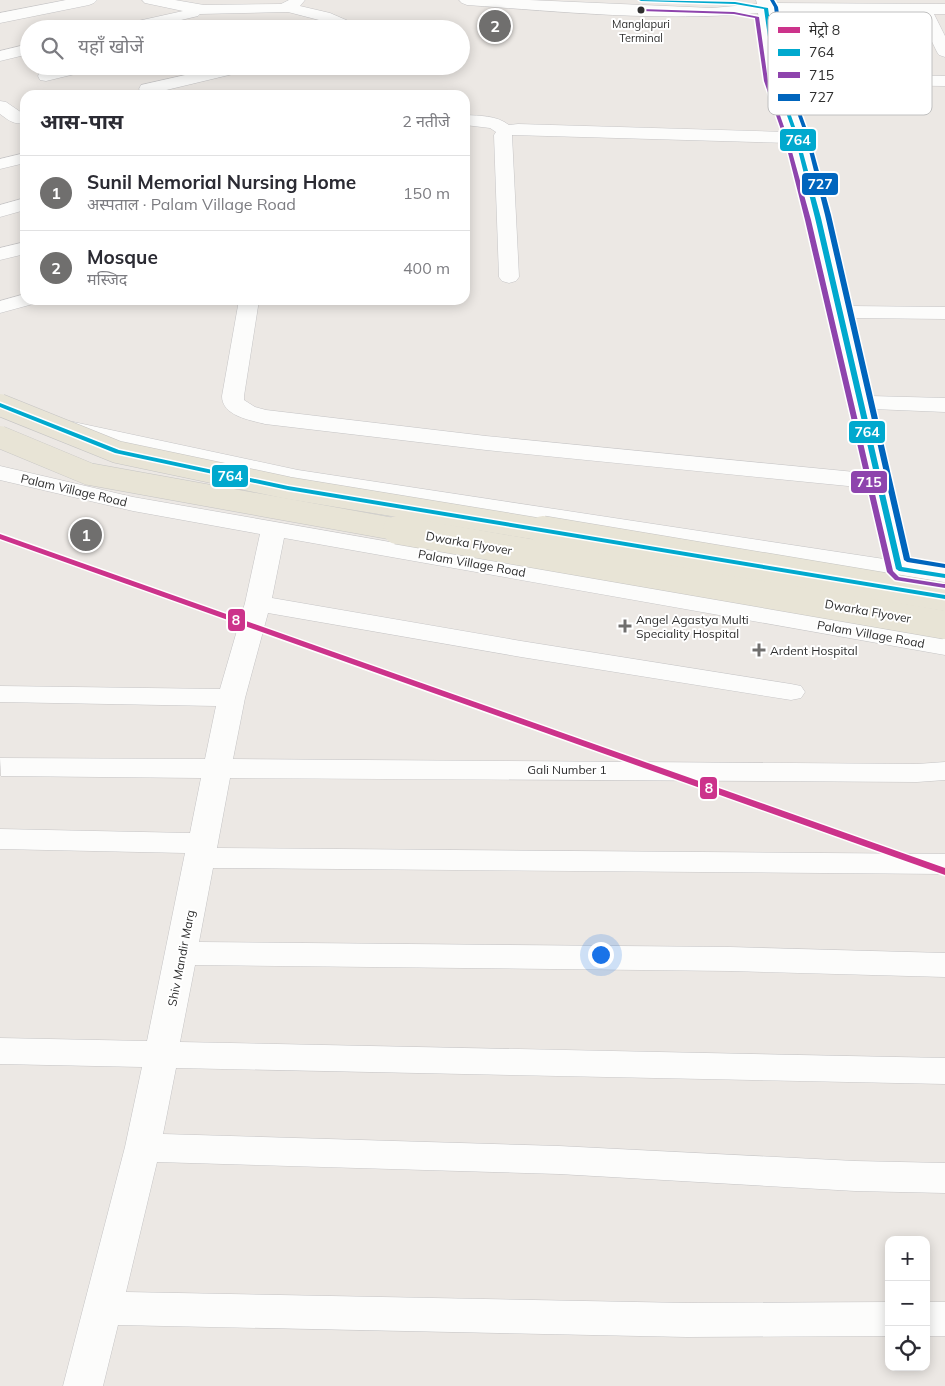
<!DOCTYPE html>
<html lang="hi">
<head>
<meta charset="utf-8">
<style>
	:root { --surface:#fff; --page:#f7f7f7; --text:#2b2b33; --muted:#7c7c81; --line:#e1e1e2; --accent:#706f6e }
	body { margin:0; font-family:Mulish,"Noto Sans Devanagari",sans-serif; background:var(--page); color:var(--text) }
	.controls { position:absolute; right:15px; bottom:15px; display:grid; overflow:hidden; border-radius:10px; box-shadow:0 2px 12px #0003 }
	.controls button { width:45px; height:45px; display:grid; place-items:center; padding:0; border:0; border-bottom:1px solid var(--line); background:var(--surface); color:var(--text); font:25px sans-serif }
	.you { position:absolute; left:600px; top:954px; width:18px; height:18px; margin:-12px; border:4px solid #fff; border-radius:50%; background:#1a73e8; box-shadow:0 0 0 8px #1a73e833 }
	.badge { display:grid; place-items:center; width:32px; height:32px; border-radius:50%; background:var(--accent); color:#fff; font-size:16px; font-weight:700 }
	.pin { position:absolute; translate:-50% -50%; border:2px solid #fff; box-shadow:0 1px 5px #0006 }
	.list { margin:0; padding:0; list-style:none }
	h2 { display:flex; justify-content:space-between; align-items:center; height:65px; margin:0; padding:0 20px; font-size:21px }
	h2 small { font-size:16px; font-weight:400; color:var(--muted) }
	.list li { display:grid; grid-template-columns:32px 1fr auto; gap:15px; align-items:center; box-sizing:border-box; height:75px; padding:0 20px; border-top:1px solid var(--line) }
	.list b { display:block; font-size:19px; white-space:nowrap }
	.list p { margin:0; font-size:16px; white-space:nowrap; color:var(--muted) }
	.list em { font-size:16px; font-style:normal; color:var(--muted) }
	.icon { flex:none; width:28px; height:28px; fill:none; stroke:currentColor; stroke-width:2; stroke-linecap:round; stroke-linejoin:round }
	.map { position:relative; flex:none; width:945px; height:1386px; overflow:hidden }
	.search { position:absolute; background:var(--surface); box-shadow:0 2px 12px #0003; left:20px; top:20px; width:450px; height:55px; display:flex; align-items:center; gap:12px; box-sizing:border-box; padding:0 18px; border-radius:28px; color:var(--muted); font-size:19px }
	.panel { position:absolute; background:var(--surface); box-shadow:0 2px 12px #0003; left:20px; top:90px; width:450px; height:215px; border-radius:15px }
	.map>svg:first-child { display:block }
</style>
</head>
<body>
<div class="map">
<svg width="945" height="1386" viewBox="0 0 945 1386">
	<rect width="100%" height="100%" fill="#ece8e4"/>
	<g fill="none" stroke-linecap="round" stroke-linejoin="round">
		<defs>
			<g id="minor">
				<polygon points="66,0 97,0 94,3 89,5 0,23 0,13"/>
				<polygon points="142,0 175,0 204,5 281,4 289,0 305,0 300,6 330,13 360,26 362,29 340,29 319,20 288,12 200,14 198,16 143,29 113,29 115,26 183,11 145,3"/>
				<path d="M459,0H529L712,8L757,4L756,0H772V3L945,4V14H934L945,36V57L939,55L937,52L918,13H774L784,74L945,76V86L786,84L806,138L849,306L945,307V319L852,318L870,396L945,398V412L873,409L910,563L945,568V584L912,579V584L908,589L899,592L890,589L886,584V575L298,484L56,432L53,427L56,422L64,420L298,470L884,559L868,488L486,450L265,424C250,420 222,416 222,396L239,300H259L244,396V400L255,407L266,410L486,436L865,473L808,218L789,143L512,135L519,277L516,281L509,283L502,281L499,277L494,135L496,132L490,128L465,125V115C480,116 496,115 509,125L518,124L786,132L768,79L758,13C662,22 563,12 467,5L462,3Z"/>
				<polygon points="29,44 29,54 0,61 0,51"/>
				<polygon points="67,66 98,66 96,69 46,81 40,80 38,76 40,72"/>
				<polygon points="225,66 256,66 254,69 158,92 160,95 143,95 139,89 141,85"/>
				<path d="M0,101L6,102L25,115V123C14,125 8,120 0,114Z"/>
				<polygon points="25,153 25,163 0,169 0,159"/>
				<polygon points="25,198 25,210 0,217 0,205"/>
				<polygon points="25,242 25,254 0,260 0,248"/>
				<polygon points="25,294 25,300 36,300 33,304 0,313 0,301"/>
				<polygon points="0,466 133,497 945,639 945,655 284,538 272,598 521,641 791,684 801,686 805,692 801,698 791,700 521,657 268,613 245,698 233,759 917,764 945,762 945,780 917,782 230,778 217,848 945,854 945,874 213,868 199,942 730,947 945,953 945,977 730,971 195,965 180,1042 945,1058 945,1084 176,1068 163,1134 559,1146 855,1161 945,1163 945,1193 855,1191 559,1174 157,1162 126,1292 687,1303 889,1302 889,1336 687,1337 118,1325 103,1386 63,1386 125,1147 142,1067 0,1064 0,1038 147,1041 185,853 0,849 0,829 190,833 201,778 1,776 0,758 205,759 216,706 0,702 0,686 220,689 245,603 260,534 133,511 0,480"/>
				<rect x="926" y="1302" width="19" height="34"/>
			</g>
		</defs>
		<use href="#minor" stroke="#c5c4c5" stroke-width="1"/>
		<use href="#minor" fill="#fcfcfb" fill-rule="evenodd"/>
		<defs>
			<g id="major-bridge-far1">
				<polyline points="0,405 117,452 288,488 550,531"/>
				<polyline points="0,437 89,474 405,531"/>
			</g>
			<g id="major-bridge">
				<polyline points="397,530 945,625"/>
				<polyline points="543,530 945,597"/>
			</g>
		</defs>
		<use href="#major-bridge-far1" stroke="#c6c5c4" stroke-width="23" stroke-linecap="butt"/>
		<use href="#major-bridge" stroke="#c6c5c4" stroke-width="29" stroke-linecap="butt"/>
		<use href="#major-bridge-far1" stroke="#e8e4d6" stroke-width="22"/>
		<use href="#major-bridge" stroke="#e8e4d6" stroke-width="28"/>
		<defs>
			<g id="bus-1">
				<polygon points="639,0 735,2 768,8 778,79 799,138 821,218 902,567 945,574 945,578 899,571 896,569 815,218 795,138 774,79 764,9 735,4 641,1"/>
				<polygon points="0,403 119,450 288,486 945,595 945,599 288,490 115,453 0,407"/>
			</g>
			<polygon id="bus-2" points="640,9 734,12 759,17 768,81 789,141 811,220 893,571 899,577 943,584 945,584 945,588 895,580 887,572 805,220 785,141 764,81 755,18 734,14 641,11 640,11"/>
			<polygon id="bus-3" points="770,0 774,0 778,7 788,77 809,135 831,215 910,558 945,564 945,568 907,562 904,560 825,215 805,135 784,77 774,7"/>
		</defs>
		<use href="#bus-1" stroke="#fff" stroke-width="3"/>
		<use href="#bus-2" stroke="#fff" stroke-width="3"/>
		<use href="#bus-3" stroke="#fff" stroke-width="3"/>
		<use href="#bus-1" fill="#00a9ce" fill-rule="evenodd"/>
		<use href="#bus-2" fill="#8e44ad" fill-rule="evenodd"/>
		<use href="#bus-3" fill="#0065bd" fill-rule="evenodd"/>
		<defs>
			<polygon id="metro-1" points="0,534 945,868 945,875 0,539"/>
		</defs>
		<use href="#metro-1" stroke="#fff" stroke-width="3"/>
		<use href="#metro-1" fill="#cc338b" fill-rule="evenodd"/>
	</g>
	<circle fill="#2e2e2e" stroke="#fff" stroke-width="2" cx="641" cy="10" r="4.5"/>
	<g fill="#706f6e" stroke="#fff" stroke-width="2">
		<path d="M622.5 618.5h5v5h5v5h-5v5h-5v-5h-5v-5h5z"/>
		<path d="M756.5 642.5h5v5h5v5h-5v5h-5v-5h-5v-5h5z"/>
	</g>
	<g text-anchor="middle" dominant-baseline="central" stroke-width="4" stroke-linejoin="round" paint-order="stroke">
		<g font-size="11" fill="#2e2e2e" stroke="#fff">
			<text x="641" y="24">Manglapuri<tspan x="641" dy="14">Terminal</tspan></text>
		</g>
		<g font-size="12" fill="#2e2e2e" stroke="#fff">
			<text transform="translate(74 490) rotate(13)">Palam Village Road</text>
			<text transform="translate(469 543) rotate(10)">Dwarka Flyover</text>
			<text transform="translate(472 563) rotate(10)">Palam Village Road</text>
			<text transform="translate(868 611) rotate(10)">Dwarka Flyover</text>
			<text transform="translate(871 634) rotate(10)">Palam Village Road</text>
			<text x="567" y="769">Gali Number 1</text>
			<text transform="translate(181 958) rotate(-79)">Shiv Mandir Marg</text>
		</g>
		<g font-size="12" fill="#2e2e2e" stroke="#fff" text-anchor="start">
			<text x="636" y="619">Angel Agastya Multi<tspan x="636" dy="14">Speciality Hospital</tspan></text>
			<text x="770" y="650">Ardent Hospital</text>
		</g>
	</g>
	<rect x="768" y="12" width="164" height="103" rx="8" fill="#fff" stroke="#c0c0c0" stroke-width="1"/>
	<rect x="778" y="27" width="22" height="6" fill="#cc338b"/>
	<rect x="778" y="49" width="22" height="7" fill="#00a9ce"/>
	<rect x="778" y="72" width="22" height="6" fill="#8e44ad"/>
	<rect x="778" y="94" width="22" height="7" fill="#0065bd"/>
	<g font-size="14" fill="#2e2e2e">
		<text x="809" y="35">मेट्रो 8</text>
		<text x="809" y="57">764</text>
		<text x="809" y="80">715</text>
		<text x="809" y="102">727</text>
	</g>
	<g stroke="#fff" stroke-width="2">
		<rect x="779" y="128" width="38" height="24" rx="5" fill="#00a9ce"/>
		<rect x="801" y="172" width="38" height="24" rx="5" fill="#0065bd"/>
		<rect x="848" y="420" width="38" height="24" rx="5" fill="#00a9ce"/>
		<rect x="211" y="464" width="38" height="24" rx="5" fill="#00a9ce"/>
		<rect x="850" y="470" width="38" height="24" rx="5" fill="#8e44ad"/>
		<rect x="227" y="608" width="19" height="24" rx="5" fill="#cc338b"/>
		<rect x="699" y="776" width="19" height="24" rx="5" fill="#cc338b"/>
	</g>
	<g font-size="14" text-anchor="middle" font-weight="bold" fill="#fff">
		<text x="798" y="145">764</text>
		<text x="820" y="189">727</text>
		<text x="867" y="437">764</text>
		<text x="230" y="481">764</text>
		<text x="869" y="487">715</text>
		<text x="236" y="625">8</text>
		<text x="709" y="793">8</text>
	</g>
</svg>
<div class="controls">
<button>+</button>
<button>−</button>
<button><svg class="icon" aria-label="locate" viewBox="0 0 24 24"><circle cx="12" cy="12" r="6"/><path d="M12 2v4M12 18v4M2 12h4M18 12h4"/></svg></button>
</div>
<div class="you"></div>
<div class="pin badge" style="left:86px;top:535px">1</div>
<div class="pin badge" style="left:495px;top:26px">2</div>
<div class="search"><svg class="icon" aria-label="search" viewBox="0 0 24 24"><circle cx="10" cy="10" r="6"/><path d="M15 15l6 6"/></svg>यहाँ खोजें</div>
<section class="panel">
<h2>आस-पास<small>2 नतीजे</small></h2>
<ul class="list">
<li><span class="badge">1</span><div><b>Sunil Memorial Nursing Home</b><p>अस्पताल · Palam Village Road</p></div><em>150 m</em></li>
<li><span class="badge">2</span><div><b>Mosque</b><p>मस्जिद</p></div><em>400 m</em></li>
</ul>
</section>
</div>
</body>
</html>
